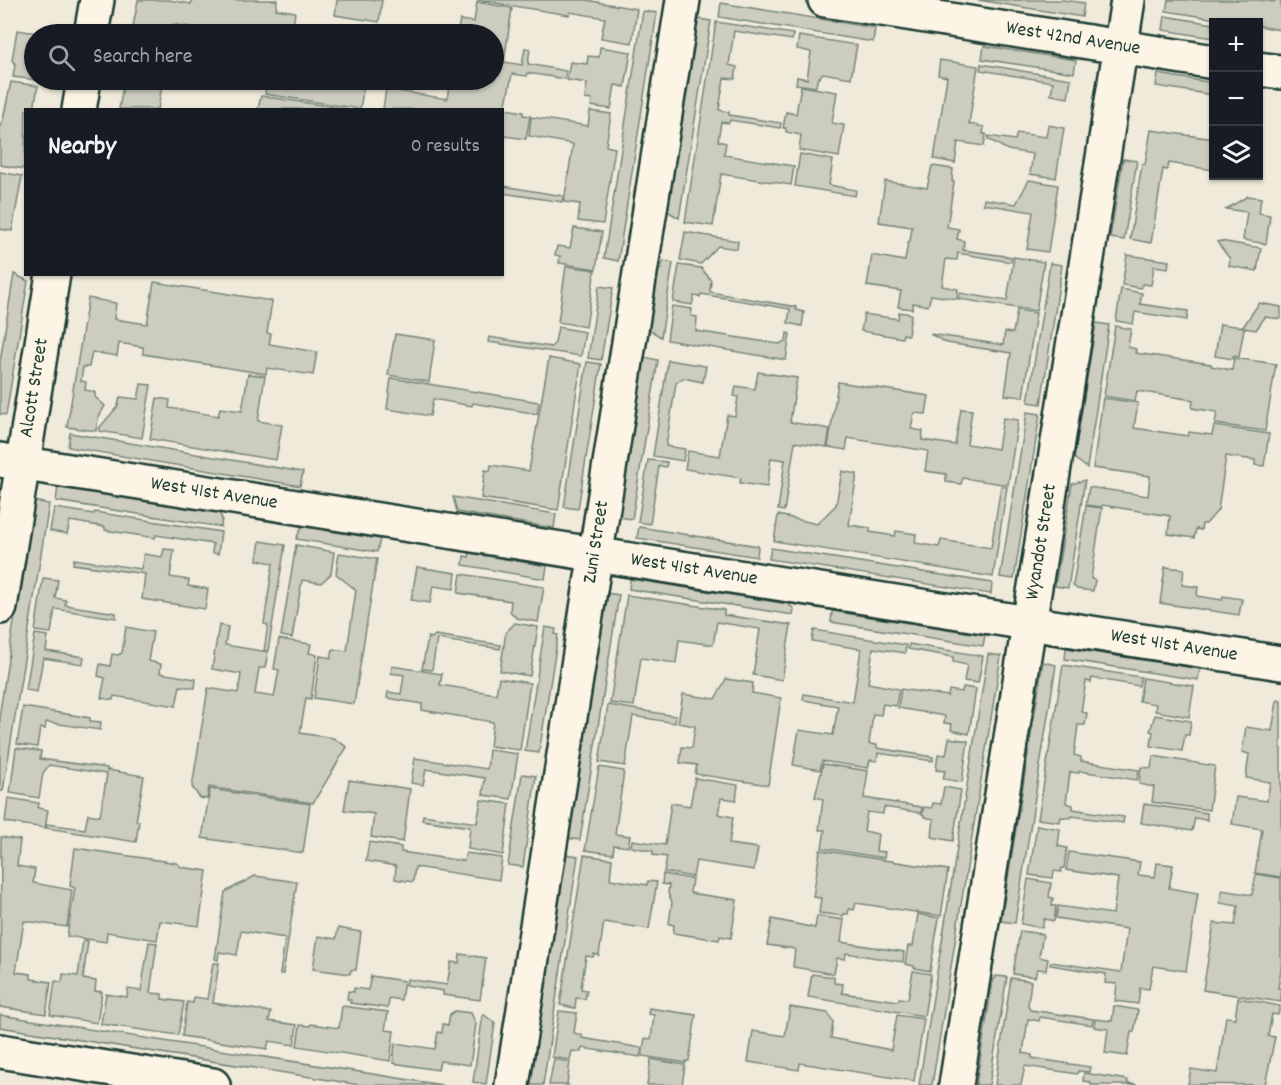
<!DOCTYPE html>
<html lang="en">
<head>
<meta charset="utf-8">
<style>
	:root { --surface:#171b24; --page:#20242c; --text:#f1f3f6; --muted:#9ea1a6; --line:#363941 }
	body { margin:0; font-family:Dekko,sans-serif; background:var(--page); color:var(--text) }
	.controls { position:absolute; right:18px; top:18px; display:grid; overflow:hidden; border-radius:0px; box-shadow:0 2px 4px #0004 }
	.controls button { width:54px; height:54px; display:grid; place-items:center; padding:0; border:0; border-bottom:2px solid var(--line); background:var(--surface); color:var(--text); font:30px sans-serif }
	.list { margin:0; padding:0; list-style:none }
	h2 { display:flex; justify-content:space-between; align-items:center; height:78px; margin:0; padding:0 24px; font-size:26px }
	h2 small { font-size:20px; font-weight:400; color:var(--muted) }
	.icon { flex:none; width:33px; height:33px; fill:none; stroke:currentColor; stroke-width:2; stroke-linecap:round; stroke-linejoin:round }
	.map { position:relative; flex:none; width:1281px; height:1085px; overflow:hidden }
	.search { position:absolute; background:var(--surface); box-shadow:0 2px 4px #0004; left:24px; top:24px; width:480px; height:66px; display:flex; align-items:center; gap:15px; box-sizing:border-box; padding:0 21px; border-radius:33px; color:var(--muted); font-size:22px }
	.panel { position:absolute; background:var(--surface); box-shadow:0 2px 4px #0004; left:24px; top:108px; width:480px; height:168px; border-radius:0px }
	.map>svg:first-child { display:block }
</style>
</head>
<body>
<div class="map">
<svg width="1281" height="1085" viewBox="0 0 1281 1085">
	<rect width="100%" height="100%" fill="#efeada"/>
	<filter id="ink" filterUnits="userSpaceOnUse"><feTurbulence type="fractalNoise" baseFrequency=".0167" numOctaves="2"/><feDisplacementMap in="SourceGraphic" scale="12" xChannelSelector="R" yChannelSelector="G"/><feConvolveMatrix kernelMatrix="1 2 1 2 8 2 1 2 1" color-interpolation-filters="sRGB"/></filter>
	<g filter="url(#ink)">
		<g fill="#cccdbf" stroke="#76857a" stroke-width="1.5">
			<polygon points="138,0 169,0 191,4 192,0 277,0 276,9 295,12 292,34 235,34 173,24 171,34 132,32"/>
			<polygon points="337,0 382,0 379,22 335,15"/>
			<polygon points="477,0 586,0 637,9 632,43 601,38 605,18 570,12 569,15"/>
			<polygon points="978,0 1063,0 1084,3 1082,17"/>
			<polygon points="1168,0 1258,0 1274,2 1274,0 1281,0 1281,30 1259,26 1258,22 1235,22 1166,11"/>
			<polygon points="477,2 512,8 504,62 522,65 525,48 530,49 528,64 566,71 565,79 528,73 527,76 512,74 505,109 523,112 523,115 530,116 526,139 505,136 503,154 502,110 383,109 386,89 447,99 450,80 494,80 494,34 457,34 460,20 474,22"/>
			<polygon points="721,3 875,28 873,42 719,17"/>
			<polygon points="643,11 657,13 618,261 604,258"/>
			<polygon points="1165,16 1213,24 1213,38 1163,30"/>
			<polygon points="698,19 711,21 679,218 667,211"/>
			<polygon points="716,22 793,34 792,40 734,31 729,65 737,67 735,79 724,78 719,110 729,112 729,115 781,123 780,128 730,120 729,123 721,122 718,141 726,143 724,155 794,166 791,185 721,174 713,226 685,222"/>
			<polygon points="17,30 43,34 34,34 34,80 38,80 13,77 15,64 12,60"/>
			<polygon points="799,36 857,45 851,78 823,73 817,80 816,87 796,84 797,77 807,79 811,52 797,49"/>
			<polygon points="984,46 1076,60 1074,73 982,59"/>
			<polygon points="600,47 631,52 625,87 615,85 611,109 591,106 592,100 585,99 587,83 567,80 570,62 587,64 588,56 599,57"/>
			<polygon points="940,60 978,66 969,124 984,127 983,134 986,134 984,146 958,142 955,163 934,159 947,77 938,75"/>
			<polygon points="981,64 1071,79 1068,98 1051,95 1053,82 980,70"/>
			<polygon points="1158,74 1213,83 1213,95 1156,86"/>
			<polygon points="124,80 163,80 158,109 119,109"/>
			<polygon points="267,80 365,80 360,109 265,94"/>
			<polygon points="11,82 38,86 34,109 26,110 25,169 0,165 0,124 2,124"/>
			<polygon points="801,86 837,92 832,123 844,125 839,157 799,150 801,135 786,132 786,128 783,128 786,112 796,114"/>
			<polygon points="261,96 347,109 258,109"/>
			<polygon points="590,111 611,114 606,146 615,148 603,224 578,221 580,204 564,202 573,144 529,136 531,117 588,126"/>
			<polygon points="1048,125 1064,128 1056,178 1030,174 1033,154 1008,150 988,139 988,136 1015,140 1017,133 1046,137"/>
			<polygon points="1151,130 1214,139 1213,170 1169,163 1167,170 1163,169 1151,243 1130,239 1142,164 1145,164"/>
			<polygon points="800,154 833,160 829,185 856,190 855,196 795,186"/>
			<polygon points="1123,159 1137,161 1124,240 1110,238"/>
			<polygon points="932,166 953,169 952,181 954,182 947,227 959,229 957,239 964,241 963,250 1012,257 1011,262 958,253 957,260 946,259 942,286 958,289 957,299 931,295 928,306 913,303 912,309 898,307 901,291 867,286 872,255 905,261 908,242 910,241 912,227 879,222 885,181 927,188"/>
			<polygon points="0,172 22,176 12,231 0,229"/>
			<polygon points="1029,180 1058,185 1048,252 1027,249 1033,212 983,204 984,199 1016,204"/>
			<polygon points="503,186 563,196 562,202 503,193"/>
			<polygon points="1248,196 1261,198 1259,213 1270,215 1266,244 1243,240 1247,212 1226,209"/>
			<polygon points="574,228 602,232 596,269 559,263 560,256 555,255 557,246 570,248"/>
			<polygon points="685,232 738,241 737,249 718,246 701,264 680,260"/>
			<polygon points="1220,241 1261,248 1257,271 1229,266 1230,259 1217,242"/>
			<polygon points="1127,255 1169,261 1168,268 1154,266 1151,285 1142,284 1141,288 1122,285"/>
			<polygon points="1014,257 1044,262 1036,311 959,299 960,293 1007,301"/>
			<polygon points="663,261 673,263 661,337 648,329 658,269 661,269"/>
			<polygon points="1050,263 1062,265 1041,404 1028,402"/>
			<polygon points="679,265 701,268 711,280 710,292 796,307 796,310 804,312 802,326 788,323 790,309 701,294 700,297 694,296 692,305 673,302"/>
			<polygon points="566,266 595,270 586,327 558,322"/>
			<polygon points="14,274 28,281 6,415 0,414 0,362"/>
			<polygon points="154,282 272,301 267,333 271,334 269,344 317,352 313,375 267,368 266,374 143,354 143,347 119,343 117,356 92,352 89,367 83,367 81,381 86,382 85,390 95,392 95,397 105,406 98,418 96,431 67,427 88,298 116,303 114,319 147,324"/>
			<polygon points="599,286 613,288 601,360 588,358"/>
			<polygon points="1121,289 1142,293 1140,304 1188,311 1187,320 1135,312 1133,324 1116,321"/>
			<polygon points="1259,303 1281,307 1281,319 1265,317 1256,330 1244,328 1239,357 1233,356 1232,359 1215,356 1220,324 1243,327"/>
			<polygon points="672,306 692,309 691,316 697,317 696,331 779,344 786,341 787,333 790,334 786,360 667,340"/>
			<polygon points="1017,310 1036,313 1023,397 1005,395 1011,353 947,343 930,334 1003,345 1005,332 1013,333"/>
			<polygon points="899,312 911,314 908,335 903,334 902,338 861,331 864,314 898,319"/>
			<polygon points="1096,323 1109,325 1087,468 1074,458"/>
			<polygon points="1115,326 1131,329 1128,347 1136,349 1135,353 1211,364 1211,366 1232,370 1234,358 1276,364 1265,431 1215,424 1217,412 1192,408 1193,400 1137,391 1135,401 1104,396"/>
			<polygon points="558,327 585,332 581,356 488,342 489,337 551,347 555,343"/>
			<polygon points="395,334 435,340 429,382 388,375"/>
			<polygon points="644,357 658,360 632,519 618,517"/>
			<polygon points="549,358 581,364 558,510 481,498 485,470 490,471 491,465 529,471"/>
			<polygon points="668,360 706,366 703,382 683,378 676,383 666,446 685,449 683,461 653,456"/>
			<polygon points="587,362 601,364 578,509 564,507"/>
			<polygon points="758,372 797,378 790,422 830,429 827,447 795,442 784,511 778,510 785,460 771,458 767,487 740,483 741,478 685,469 688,451 720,456 727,415 735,416 738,397 734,396 736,386 755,389"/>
			<polygon points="248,374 265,376 258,421 282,425 276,460 150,439 157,398 170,400 169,408 218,416 220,408 242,411"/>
			<polygon points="391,378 539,402 537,414 473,403 472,406 433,399 430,416 387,409"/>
			<polygon points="838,382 929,396 926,414 914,413 911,429 923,431 922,440 955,445 961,409 972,410 967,444 998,449 1003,418 1018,420 1008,485 963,478 961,484 946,482 946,474 925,471 928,451 848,438 846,450 828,447"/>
			<polygon points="141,384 151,385 142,438 99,431 100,427 118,406 120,397 138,399"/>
			<polygon points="1103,398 1138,403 1134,428 1188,436 1189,432 1212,435 1214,426 1269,434 1264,466 1255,465 1255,460 1226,456 1218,510 1206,524 1202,524 1201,530 1196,529 1194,538 1168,534 1170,516 1102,505 1101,507 1086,505 1089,487 1148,496 1150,476 1093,468"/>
			<polygon points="1027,412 1040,414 1014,579 1000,577"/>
			<polygon points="70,433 303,472 300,486 68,447"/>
			<polygon points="648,460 667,462 666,467 659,466 650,524 638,522"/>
			<polygon points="842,471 857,474 849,525 870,528 870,532 895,536 896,531 916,534 915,543 939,547 941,540 991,548 1001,486 1007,487 993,577 774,541 778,515 817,524 836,505"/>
			<polygon points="1085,480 1068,588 1055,586 1072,484"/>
			<polygon points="58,487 219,513 222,518 221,527 56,501"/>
			<polygon points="453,497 556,514 554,528 457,512"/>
			<polygon points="33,501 49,504 3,791 0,791 0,711"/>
			<polygon points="1086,506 1102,508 1091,579 1095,580 1093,591 1077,589 1073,585"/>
			<polygon points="54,508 94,514 95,512 221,532 218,554 212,553 213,544 156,535 155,538 105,530 105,527 70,521 67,534 50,531"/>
			<polygon points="302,526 380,539 377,552 296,539"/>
			<polygon points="639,527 758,546 757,557 637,538"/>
			<polygon points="260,541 285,545 268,651 264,651 268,625 264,624 273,563 257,560"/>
			<polygon points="296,545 334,552 331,574 321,583 302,580 292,638 281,636"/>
			<polygon points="771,548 992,583 991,594 769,559"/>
			<polygon points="164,549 174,550 170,577 189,580 188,586 208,589 205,609 142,599 145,574 73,564 74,559 141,569 144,554 162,557"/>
			<polygon points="339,553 377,559 354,704 314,698 320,656 331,658 333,649 347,651 356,590 336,574"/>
			<polygon points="470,553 547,566 545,579 463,565 464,556 469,557"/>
			<polygon points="417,567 456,573 454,589 433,586 430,603 411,600"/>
			<polygon points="1165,567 1184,569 1182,585 1198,587 1197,596 1222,600 1223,596 1242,599 1239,615 1160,603"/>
			<polygon points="461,574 544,587 538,622 516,618 510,611 511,601 458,593"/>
			<polygon points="43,578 58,580 55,598 66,600 65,605 116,613 116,618 55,609 51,633 35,631"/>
			<polygon points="630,579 788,604 794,609 793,615 629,589"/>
			<polygon points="606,593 619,595 580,840 567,838"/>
			<polygon points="627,595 724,610 724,615 791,625 782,680 753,675 760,629 717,622 713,645 679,640 676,663 641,658 634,706 610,703"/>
			<polygon points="832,611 985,635 983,646 831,622"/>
			<polygon points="515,623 538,627 530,676 500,671 506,632"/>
			<polygon points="219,625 228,627 225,645 268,652 265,668 259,668 255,694 274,697 279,670 274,669 279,639 311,644 309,653 317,655 311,699 306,698 300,733 333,738 347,747 313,803 209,787 207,799 200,798 192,787 208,688 238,693 241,674 212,669"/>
			<polygon points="126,627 153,632 148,661 161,664 160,673 196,679 195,688 180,686 176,706 114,696 113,700 101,698 105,678 98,676 100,664 110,666 112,654 118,655 122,653"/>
			<polygon points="545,627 556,629 555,634 558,635 539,753 525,751"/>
			<polygon points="814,630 906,645 905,653 873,648 868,683 899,689 896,706 883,704 881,715 873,714 869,744 877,745 877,748 933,757 933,761 878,753 877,761 870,760 868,768 822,761 820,770 793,765 799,730 833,735 838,706 803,700 804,694 853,702 861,649 812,641"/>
			<polygon points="35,634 48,636 46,651 84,657 83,664 43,658 37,692 26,690"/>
			<polygon points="435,635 501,645 500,649 437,639 432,670 422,669 428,637 432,638"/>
			<polygon points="909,644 983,656 978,683 964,681 967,665 953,662 953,657 908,649"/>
			<polygon points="1066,648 1200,669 1198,680 1065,659"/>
			<polygon points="988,654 1001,656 932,1085 919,1085"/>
			<polygon points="1043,662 1056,665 1015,923 1001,921"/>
			<polygon points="1063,665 1141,677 1139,686 1092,678 1091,682 1086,681 1081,712 1087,713 1085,725 1078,725 1074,755 1081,757 1081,761 1139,770 1137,780 1080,771 1079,773 1070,772 1066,803 1073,805 1073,809 1124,817 1123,823 1072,816 1071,818 1061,817 1060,822 1038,819"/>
			<polygon points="392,666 442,674 440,685 496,694 499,678 530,683 520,750 490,746 493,722 422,710 422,704 387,698 388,692 401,694 404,675 391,673"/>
			<polygon points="1143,678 1194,686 1189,717 1155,711 1156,704 1139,701"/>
			<polygon points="726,679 753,683 752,693 781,698 768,785 695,774 697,765 680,763 682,747 692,748 695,726 678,723 683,694 715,699"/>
			<polygon points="963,687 976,689 969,734 951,730 952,724 944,723 945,716 898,708 901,689 948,696 949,690 962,692"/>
			<polygon points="1277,700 1281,701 1281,877 1255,873 1262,829 1232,824 1236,797 1267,801 1270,782 1246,778 1249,754 1242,752 1246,727 1272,731"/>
			<polygon points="608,705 676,716 675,723 633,716 625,766 599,762"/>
			<polygon points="23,707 90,718 90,721 101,722 100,730 46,722 45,729 40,728 37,747 17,744"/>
			<polygon points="1155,715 1191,721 1189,735 1185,735 1182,751 1151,746 1153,732 1150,731"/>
			<polygon points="949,738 968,741 962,782 943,779 945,771 936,770 938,754 946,755"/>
			<polygon points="16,748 41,751 40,759 107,768 107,772 108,770 144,776 136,821 139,821 136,842 46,828 47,824 85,829 88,814 100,816 107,774 49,765 43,773 39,798 10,793"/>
			<polygon points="489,750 518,754 511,799 483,795 485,778 426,769 423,785 411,783 415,758 487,769"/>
			<polygon points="1153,756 1215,766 1209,810 1152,802 1154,787 1139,784 1141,767 1151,768"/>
			<polygon points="823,764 868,771 864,798 922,807 921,813 884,807 883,814 867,812 864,831 878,834 876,851 885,852 884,858 822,848 825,830 819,830 823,799 815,797"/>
			<polygon points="599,767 624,771 615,834 630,836 628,847 614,845 613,854 585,850"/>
			<polygon points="522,774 536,776 523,867 508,865"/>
			<polygon points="695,778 738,785 736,800 721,798 718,814 733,817 729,844 758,848 754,870 696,861 693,877 664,872 667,857 653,855 653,851 631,847 632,840 665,845 671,803 690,806"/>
			<polygon points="349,780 410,789 403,842 371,837 374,814 344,810"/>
			<polygon points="944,787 961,790 953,841 932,837 934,819 924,817 924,815 922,814 924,807 932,808 933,803 941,804"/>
			<polygon points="210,789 310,804 303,853 202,838"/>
			<polygon points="8,798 39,803 38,808 48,810 45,828 5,822"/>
			<polygon points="481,800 510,804 503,855 468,849 470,827 422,820 423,815 477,823"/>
			<polygon points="1144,804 1207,813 1207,820 1195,818 1192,831 1141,823"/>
			<polygon points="1037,825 1060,829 1058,846 1067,848 1064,868 1062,868 1061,872 1054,871 1053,878 1029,875"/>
			<polygon points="1,837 20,840 17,866 35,869 33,883 72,890 67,927 24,921 16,972 31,974 31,979 51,982 46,1014 0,1007"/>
			<polygon points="369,842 401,847 401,852 464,861 466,853 502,858 499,880 415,867 413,882 395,879 396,866 366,861"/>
			<polygon points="75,848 177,863 181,867 207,871 199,926 160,921 157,940 107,932 106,942 67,936 75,888 70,886"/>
			<polygon points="820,850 948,870 941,916 856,903 854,910 849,909 848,914 844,914 843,916 819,913 821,898 813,897"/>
			<polygon points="1069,852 1140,862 1138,875 1155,877 1157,863 1173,865 1169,888 1198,893 1186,971 1153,966 1149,989 1140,988 1138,1004 1115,1001 1117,984 1105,983 1106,974 1050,965 1051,962 1121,972 1127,929 1056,918 1058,906 1113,914 1118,878 1066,870"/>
			<polygon points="565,854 578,856 543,1085 529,1085"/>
			<polygon points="584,855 612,859 610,879 647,885 648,881 657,882 649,929 604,922 599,955 594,954 593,957 586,956 581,989 587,990 585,999 576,998 575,1008 560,1005"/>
			<polygon points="663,874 692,879 690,893 737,900 731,938 720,936 719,940 673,933 674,925 669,924 672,902 668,893 669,885 662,884"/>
			<polygon points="1256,874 1281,878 1281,969 1278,988 1281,989 1281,1002 1203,990 1214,923 1235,925 1238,906 1220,903 1222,890 1252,895"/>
			<polygon points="255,876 297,882 283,974 280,974 285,938 241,931 237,955 219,952 218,960 215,959 225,892"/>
			<polygon points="1028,879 1051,883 1049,897 1053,898 1052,906 1056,906 1054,921 1044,919 1042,928 1021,924"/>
			<polygon points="918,914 939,918 930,971 914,968 914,966 905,964 908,946 913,946"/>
			<polygon points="817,916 844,920 841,942 904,952 903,962 846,953 845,959 837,958 834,974 793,967 795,949 767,945 772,919 815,928"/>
			<polygon points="338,928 361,932 356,970 351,970 350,974 313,969 318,936 336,939"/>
			<polygon points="1020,931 1043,934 1039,957 1048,959 1046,970 1037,969 1035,977 1013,974"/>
			<polygon points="83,940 88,941 83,979 96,981 95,991 102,992 97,1023 50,1015 55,981 62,982 63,974 78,976"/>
			<polygon points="149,942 157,943 150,993 162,994 162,999 184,1002 178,1035 101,1024 106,994 127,997 128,989 141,991"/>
			<polygon points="460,954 486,958 480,1000 443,995 443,991 406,985 407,979 447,985 451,962 459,963"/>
			<polygon points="213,963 219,963 213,1003 271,1012 269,1021 297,1025 294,1045 269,1041 267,1049 182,1036 187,1002 193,1003 194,997 207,999"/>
			<polygon points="913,971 931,974 924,1016 808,997 812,974 834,977 834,983 843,984 842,993 898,1001 899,998 908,999"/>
			<polygon points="371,976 404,981 401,1000 389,998 388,1008 350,1003 351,1000 347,999 348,991 354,992 354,988 368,990"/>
			<polygon points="996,976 1007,977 989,1085 976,1085 993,979 995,979"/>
			<polygon points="1011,978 1031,981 1028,1005 1030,1010 1093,1019 1092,1025 1040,1017 1039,1021 1028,1019 1023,1053 1032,1055 1032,1058 1090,1067 1089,1072 1078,1071 1077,1074 1025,1066 1021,1085 995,1085"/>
			<polygon points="1238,998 1280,1006 1278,1015 1272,1014 1268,1036 1275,1037 1265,1085 1188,1084 1191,1069 1217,1073 1226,1017 1235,1018"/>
			<polygon points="342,1006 388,1012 385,1030 394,1031 390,1061 297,1046 300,1025 310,1026 311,1024 339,1028"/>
			<polygon points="1114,1006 1138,1010 1134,1032 1131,1032 1127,1056 1105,1053 1108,1029 1094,1027 1095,1019 1112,1021"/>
			<polygon points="790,1007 828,1013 833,1022 831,1038 891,1050 897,1015 924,1019 914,1081 800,1063 799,1070 748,1062 753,1031 785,1036"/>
			<polygon points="649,1008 696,1015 689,1061 686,1061 686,1063 642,1056 645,1038 651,1039 654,1015 648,1014"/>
			<polygon points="455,1011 471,1013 476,1024 470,1065 440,1061 438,1070 393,1063 395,1043 435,1049 438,1032 442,1033 443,1024 448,1025 450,1014"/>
			<polygon points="559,1011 577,1013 574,1033 582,1035 582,1038 642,1048 640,1057 582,1048 581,1052 572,1051 570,1060 552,1057"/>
			<polygon points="483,1014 495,1023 486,1084 473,1082"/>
			<polygon points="0,1015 442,1085 360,1085 0,1027"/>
			<polygon points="554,1059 570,1062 567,1084 569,1085 549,1085"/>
			<polygon points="651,1059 685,1065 682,1085 647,1085"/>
			<polygon points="1084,1073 1128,1080 1127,1083 1137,1085 1091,1085 1091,1082 1083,1081"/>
		</g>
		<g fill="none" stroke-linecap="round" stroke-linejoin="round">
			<defs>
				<g id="minor">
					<polyline points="825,0 1214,62"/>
					<polyline points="91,34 97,0"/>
					<polyline points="1258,69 1281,72"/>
					<polyline points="79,110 84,80"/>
					<polyline points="0,460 1281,663"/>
					<polyline points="0,607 53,274"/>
					<polyline points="0,1051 213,1085"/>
					<polyline points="512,1085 683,0"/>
					<polyline points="956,1085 1128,0"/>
				</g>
			</defs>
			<use href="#minor" stroke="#1f3d34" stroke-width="38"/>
			<use href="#minor" stroke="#fcf5e5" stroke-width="33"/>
		</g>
	</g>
	<g text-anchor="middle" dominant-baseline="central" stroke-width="5" stroke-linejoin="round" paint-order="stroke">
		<g font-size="20" fill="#1f3d34" stroke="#fcf5e5">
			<text transform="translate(1073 39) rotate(9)">West 42nd Avenue</text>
			<text transform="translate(35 388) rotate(-81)">Alcott Street</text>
			<text transform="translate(214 494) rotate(9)">West 41st Avenue</text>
			<text transform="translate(597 542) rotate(-81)">Zuni Street</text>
			<text transform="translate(1042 542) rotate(-81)">Wyandot Street</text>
			<text transform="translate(694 570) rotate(9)">West 41st Avenue</text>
			<text transform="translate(1174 646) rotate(9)">West 41st Avenue</text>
		</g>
	</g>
</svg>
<div class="controls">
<button>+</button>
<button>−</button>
<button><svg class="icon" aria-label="layers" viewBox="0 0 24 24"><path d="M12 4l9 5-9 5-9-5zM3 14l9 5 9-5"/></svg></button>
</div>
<div class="search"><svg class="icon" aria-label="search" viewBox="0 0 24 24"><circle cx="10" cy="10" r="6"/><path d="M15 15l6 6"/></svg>Search here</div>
<section class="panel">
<h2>Nearby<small>0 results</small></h2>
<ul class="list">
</ul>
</section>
</div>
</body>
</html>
